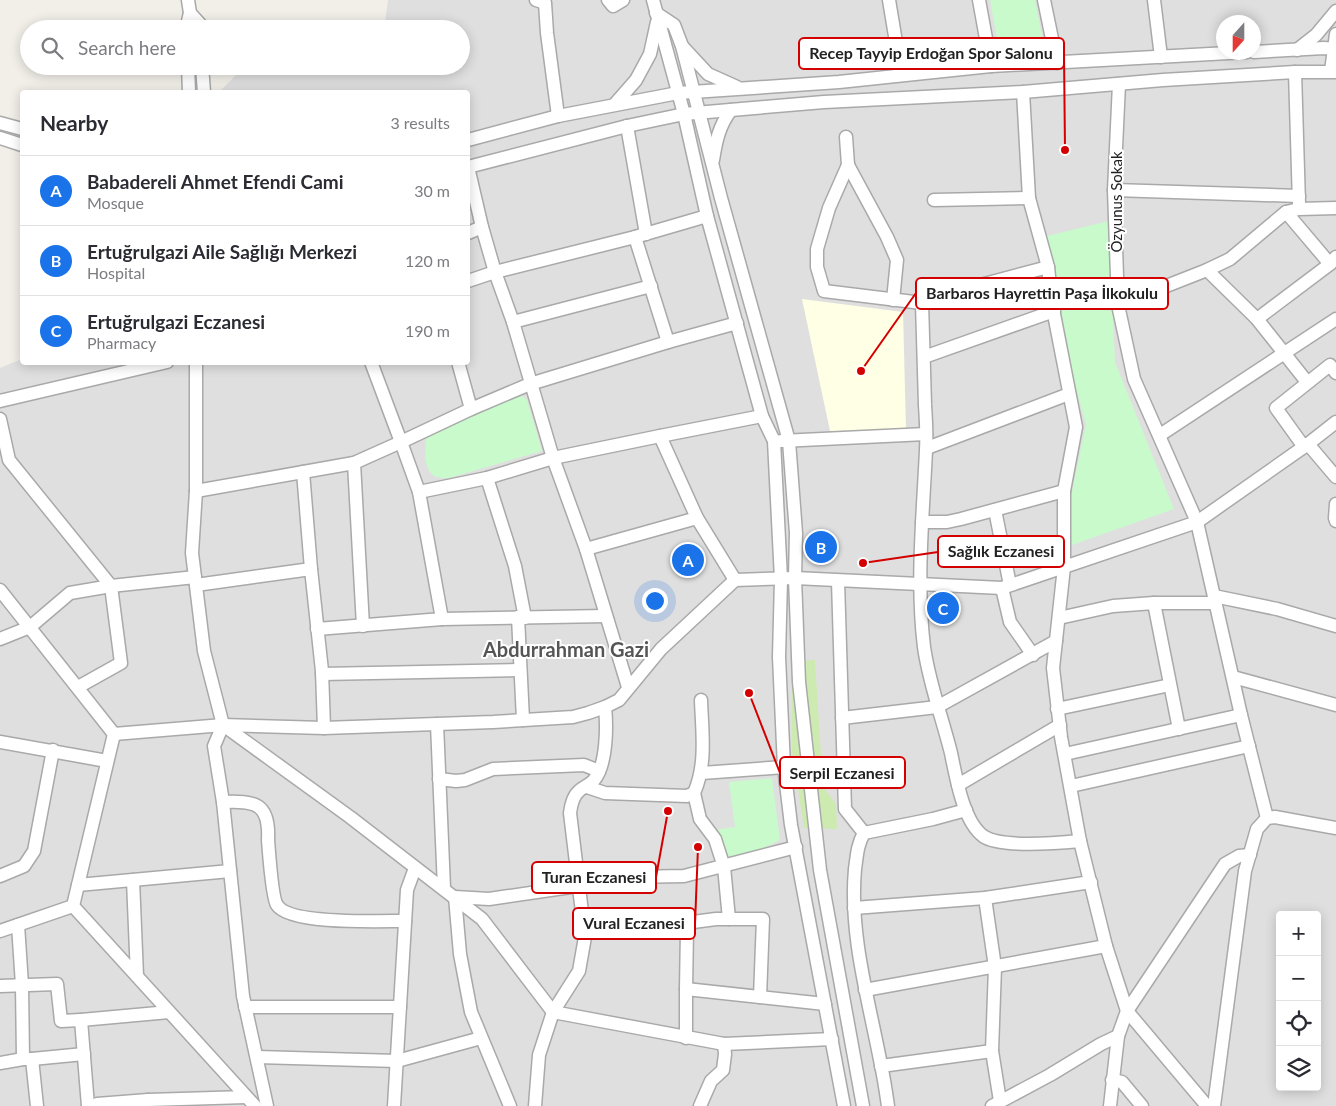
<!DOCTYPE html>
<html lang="en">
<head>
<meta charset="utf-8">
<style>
	:root { --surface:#fff; --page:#f2f2f3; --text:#2b2b33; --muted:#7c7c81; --line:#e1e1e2; --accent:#1a73e8 }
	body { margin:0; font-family:Lato,sans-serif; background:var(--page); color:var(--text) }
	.controls { position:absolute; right:15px; bottom:15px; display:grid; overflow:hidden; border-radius:5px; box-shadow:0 2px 12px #0003 }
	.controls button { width:45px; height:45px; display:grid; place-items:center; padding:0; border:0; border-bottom:1px solid var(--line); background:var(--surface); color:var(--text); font:25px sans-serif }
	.compass { position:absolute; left:1216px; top:15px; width:45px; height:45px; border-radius:50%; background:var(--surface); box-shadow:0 2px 12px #0003; rotate:201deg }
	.you { position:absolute; left:654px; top:600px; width:18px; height:18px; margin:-12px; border:4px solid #fff; border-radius:50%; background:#1a73e8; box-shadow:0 0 0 8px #1a73e833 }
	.badge { display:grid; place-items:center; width:32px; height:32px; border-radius:50%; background:var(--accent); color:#fff; font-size:16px; font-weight:700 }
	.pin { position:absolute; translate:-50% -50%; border:2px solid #fff; box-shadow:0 1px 5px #0006 }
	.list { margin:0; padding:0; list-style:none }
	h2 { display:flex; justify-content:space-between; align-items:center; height:65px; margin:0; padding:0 20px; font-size:21px }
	h2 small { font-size:16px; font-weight:400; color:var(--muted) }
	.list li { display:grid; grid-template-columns:32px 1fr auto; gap:15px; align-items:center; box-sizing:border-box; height:70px; padding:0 20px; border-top:1px solid var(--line) }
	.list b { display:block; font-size:19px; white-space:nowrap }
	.list p { margin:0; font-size:16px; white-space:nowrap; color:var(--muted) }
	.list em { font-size:16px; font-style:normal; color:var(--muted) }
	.icon { flex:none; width:28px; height:28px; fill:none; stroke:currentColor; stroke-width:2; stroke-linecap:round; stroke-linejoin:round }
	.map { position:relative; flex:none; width:1336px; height:1106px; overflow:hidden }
	.search { position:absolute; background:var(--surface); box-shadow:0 2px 12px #0003; left:20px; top:20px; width:450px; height:55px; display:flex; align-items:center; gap:12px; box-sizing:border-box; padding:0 18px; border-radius:28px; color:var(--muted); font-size:19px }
	.panel { position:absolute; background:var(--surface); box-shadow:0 2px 12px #0003; left:20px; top:90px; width:450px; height:275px; border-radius:5px }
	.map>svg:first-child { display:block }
</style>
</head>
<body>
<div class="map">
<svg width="1336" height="1106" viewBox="0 0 1336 1106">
	<rect width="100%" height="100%" fill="#f2efe9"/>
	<path fill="#e0dfdf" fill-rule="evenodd" d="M388,0H1336V1106H0V368L22,359V362H468V92H219L245,66H461V29H354L385,22ZM1224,22H1254V52H1224ZM1280,915H1317V1087H1280Z"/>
	<polygon fill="#ffffe5" points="802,299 903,312 906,430 830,431"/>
	<polygon fill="#cdebb0" points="815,660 823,787 836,804 837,829 804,828 792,752 792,662"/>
	<g fill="#c8facc">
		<polygon points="990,0 1035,0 1045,52 1000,55"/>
		<polygon points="1109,221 1115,362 1174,509 1072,545 1069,506 1086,424 1076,389 1047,236"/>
		<path d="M521,395L527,400L542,451L449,478C445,478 440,478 436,477C422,470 425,447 427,435Z"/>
		<polygon points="772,778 780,840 760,850 726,859 715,830 735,827 729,782"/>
	</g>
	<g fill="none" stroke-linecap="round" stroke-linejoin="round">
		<defs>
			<g id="minor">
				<polyline points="536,0 545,3 547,33 558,116"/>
				<polyline points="608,0 613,6 623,0"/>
				<polyline points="653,0 684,114 707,216 762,416 774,441 781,579 779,657 784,767 791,825 844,1106"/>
				<polyline points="889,0 896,42 900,74"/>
				<polyline points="979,0 991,66"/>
				<polyline points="1044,0 1057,63"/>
				<polyline points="1154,0 1161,57"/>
				<polyline points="190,13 200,24 200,29"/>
				<polyline points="656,13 674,25 682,46 721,198 789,441 796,533 795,578 799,682 820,870 863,1106"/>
				<polyline points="186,29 190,13 188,0"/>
				<polyline points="682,46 708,74 737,87"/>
				<polyline points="1297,50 1316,35 1336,11"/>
				<polyline points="1254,52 1324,48 1336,49"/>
				<polyline points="188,66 189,92"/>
				<polyline points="202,66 204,92"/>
				<polyline points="1331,71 1336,34"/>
				<polyline points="1295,72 1299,204"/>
				<polyline points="1119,84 1114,190 1118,305 1134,379 1197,522 1241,715 1267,818"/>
				<polyline points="1023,92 1029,198 1048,267 1052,304 1076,427 1064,491 1064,567 1053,668 1061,737 1080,841 1106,946 1127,1011 1207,1106"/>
				<polyline points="615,104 636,80 650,54 657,22"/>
				<polyline points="0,123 22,129"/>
				<polyline points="627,126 646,234"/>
				<polyline points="846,137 848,165 829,208 817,249 817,267 824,291 922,303 943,295 1048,267"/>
				<polyline points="0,138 22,145"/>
				<polyline points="468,140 558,116 678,93 839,82 991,66 1247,52"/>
				<path d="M713,160C716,141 719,126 731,110"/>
				<polyline points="848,165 887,237 897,260 893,300"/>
				<polyline points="468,167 627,126 684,114 824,102 1023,92 1163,80 1295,72 1336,72"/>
				<polyline points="468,167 482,227 495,272 513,322 553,458 586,549 628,687"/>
				<polyline points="1114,190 1299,196"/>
				<polyline points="934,200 1029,198"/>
				<polyline points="1286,212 1330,264"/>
				<polyline points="468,233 482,227"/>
				<polyline points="635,237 668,342"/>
				<polyline points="1207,270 1257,319 1307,382"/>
				<polyline points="468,281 495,272 635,237 707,216"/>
				<path d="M922,303C923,337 924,371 925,405C926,420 927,435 926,450C923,515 916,582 924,647C929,683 942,717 951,753C956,777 963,821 983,836C1000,848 1059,843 1080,841"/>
				<polyline points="1118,305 1207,270 1230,259 1286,212 1299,209 1336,208"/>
				<polyline points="1257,319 1330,264 1336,257"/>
				<polyline points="513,322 651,286"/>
				<polyline points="924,357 1054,311"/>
				<polyline points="196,362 196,491 192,553 204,651 223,725 350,817 482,919 553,1012 724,1044 832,1039"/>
				<polyline points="371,362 401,442 471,409 530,384 668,342 737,323"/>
				<polyline points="458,362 471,409"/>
				<polyline points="0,401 167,362"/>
				<polyline points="0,419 9,460 111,586 121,663 78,687"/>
				<polyline points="1160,435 1336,319"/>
				<polyline points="660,436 762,416"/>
				<polyline points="781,441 926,434"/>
				<polyline points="1308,444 1336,477"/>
				<polyline points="1304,447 1276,408 1330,365 1336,373"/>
				<polyline points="927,448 1069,394"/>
				<polyline points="354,463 363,626"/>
				<polyline points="487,478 515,566 525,618"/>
				<polyline points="196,491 354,463 401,442 419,492 442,619 317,629"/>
				<polyline points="419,492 487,478 553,458 660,436 697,518 735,580"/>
				<polyline points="1336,504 1335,518 1336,521"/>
				<polyline points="995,510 1010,585"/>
				<polyline points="922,522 947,522 961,519 1064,491"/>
				<polyline points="586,549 697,518"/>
				<polyline points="311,569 322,671 324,728"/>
				<path d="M838,581L845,809L864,833C857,845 857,856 855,869C849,935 869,1001 881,1065C884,1078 886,1092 888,1106"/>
				<polyline points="196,585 311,569 303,472"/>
				<polyline points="1002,588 1010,622 1033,655"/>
				<polyline points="0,590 114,734 73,906 255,1106"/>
				<polyline points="1214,596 1277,609 1336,626"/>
				<polyline points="1154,603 1179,729"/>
				<polyline points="518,617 523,720"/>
				<polyline points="1059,618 1113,606 1154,603 1216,603"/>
				<polyline points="442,619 606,616"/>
				<polyline points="0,639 30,627 70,593 111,586 195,577"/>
				<polyline points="322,674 520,670"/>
				<polyline points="1233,677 1336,705"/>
				<polyline points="1057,709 1170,685"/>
				<polyline points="842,718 937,707 1056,641"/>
				<polyline points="437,724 444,888"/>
				<polyline points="114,734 223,725"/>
				<polyline points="0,742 107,761"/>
				<polyline points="1065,754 1241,715"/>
				<polyline points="702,773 784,767"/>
				<polyline points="439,779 456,781 465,780 493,769 584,765 599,771"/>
				<polyline points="958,785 1060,725"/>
				<polyline points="1071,786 1249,746"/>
				<path d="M587,787L605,793L687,796L694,793C707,764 702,731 701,700"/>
				<polyline points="694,793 700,819 715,839 724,867 729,919"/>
				<path d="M223,802C254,801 270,802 268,840C269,852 272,898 277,905C289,925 381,921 405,921"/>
				<polyline points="864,833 933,819 966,810"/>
				<polyline points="0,876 24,866 34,851 53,750"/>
				<polyline points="577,878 684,876 796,847"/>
				<polyline points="133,880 137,976"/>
				<polyline points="78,885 230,871"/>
				<polyline points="985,898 995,967 992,1051 1000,1101"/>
				<polyline points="854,908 985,898 1091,882"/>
				<polyline points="18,925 22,985 23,1059 32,1059 37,1106"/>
				<polyline points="0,931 73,906"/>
				<polyline points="0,986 57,984 61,1021 81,1020"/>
				<polyline points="686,989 687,929 693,922 716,919 763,919 760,997"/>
				<polyline points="865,990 1106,946"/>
				<polyline points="245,1007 400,1007"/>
				<polyline points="686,1038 686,989 825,1004"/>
				<polyline points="257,1057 397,1061 481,1038"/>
				<polyline points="32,1059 84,1054"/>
				<polyline points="0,1063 23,1059"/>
				<polyline points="881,1066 992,1051"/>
				<polyline points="1112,1080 1122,1082 1142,1106"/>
				<polyline points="88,1106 81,1020 169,1012"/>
				<polyline points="97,1106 97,1104 148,1100"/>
				<polyline points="147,1106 148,1100 246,1097"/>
				<polyline points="267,1106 243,996 223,802 214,746 223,725 324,728 493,722 573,717 588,713 605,707 619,700 661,649 735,580 795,578 1002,588 1197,522 1308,444 1336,422"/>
				<polyline points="394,1106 407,890 415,868"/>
				<polyline points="510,1106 471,1012 460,954 455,897 489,899 578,886"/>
				<path d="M535,1106L539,1055L553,1012L579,971L585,937L570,813C571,805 573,796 579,791C583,787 590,785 594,780C607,765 607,726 605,707"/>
				<polyline points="700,1106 711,1081 723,1070 725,1054 724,1044"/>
				<polyline points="992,1106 1050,1075 1101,1044 1118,1036"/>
				<polyline points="1110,1106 1118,1036 1127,1011 1225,864 1239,856 1250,855"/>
				<polyline points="1214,1106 1245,871 1257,829 1267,818 1275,817 1336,828"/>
			</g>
		</defs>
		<use href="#minor" stroke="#a9a9a9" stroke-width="15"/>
		<use href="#minor" stroke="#fff" stroke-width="12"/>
	</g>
	<g text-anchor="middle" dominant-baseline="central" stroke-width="4" stroke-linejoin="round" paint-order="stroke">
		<g font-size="15" fill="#222" stroke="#fff">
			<text transform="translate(1116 202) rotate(-90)">Özyunus Sokak</text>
		</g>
		<g font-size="20" font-weight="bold" fill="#555" stroke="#fff">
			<text x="566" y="649">Abdurrahman Gazi</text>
		</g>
	</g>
	<path fill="none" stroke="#d40000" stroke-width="2" d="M1065 150L1064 54M861 371L916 293M863 563L938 552M749 693L780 773M668 811L656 877M698 847L695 924"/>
	<g fill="#d40000" stroke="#fff" stroke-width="2">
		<circle cx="1065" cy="150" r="5"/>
		<circle cx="861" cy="371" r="5"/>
		<circle cx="863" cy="563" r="5"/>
		<circle cx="749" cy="693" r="5"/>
		<circle cx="668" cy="811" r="5"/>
		<circle cx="698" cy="847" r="5"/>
	</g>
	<g fill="#fff" stroke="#d40000" stroke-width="2">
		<rect x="799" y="38" width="265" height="31" rx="5"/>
		<rect x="916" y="278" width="252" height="31" rx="5"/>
		<rect x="938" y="536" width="126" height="31" rx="5"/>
		<rect x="780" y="757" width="125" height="31" rx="5"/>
		<rect x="532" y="862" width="124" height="31" rx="5"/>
		<rect x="573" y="908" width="122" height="31" rx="5"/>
	</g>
	<g font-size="16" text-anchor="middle" font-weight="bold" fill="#222">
		<text x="931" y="59">Recep Tayyip Erdoğan Spor Salonu</text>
		<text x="1042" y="299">Barbaros Hayrettin Paşa İlkokulu</text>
		<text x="1001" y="557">Sağlık Eczanesi</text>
		<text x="842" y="779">Serpil Eczanesi</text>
		<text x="594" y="883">Turan Eczanesi</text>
		<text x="634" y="929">Vural Eczanesi</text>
	</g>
</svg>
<div class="controls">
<button>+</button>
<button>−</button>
<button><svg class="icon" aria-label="locate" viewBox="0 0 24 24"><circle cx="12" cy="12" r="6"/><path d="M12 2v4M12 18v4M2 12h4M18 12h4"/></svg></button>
<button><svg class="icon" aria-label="layers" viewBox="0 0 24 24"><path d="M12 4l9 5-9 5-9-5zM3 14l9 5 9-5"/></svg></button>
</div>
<svg class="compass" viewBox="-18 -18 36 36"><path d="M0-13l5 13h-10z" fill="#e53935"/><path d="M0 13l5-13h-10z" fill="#7c7c81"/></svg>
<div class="you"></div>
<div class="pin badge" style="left:688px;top:560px">A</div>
<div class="pin badge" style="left:821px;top:547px">B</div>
<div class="pin badge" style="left:943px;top:608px">C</div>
<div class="search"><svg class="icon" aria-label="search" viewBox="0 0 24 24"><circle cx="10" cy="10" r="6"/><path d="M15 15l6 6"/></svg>Search here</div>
<section class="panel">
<h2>Nearby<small>3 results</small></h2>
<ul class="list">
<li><span class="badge">A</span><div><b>Babadereli Ahmet Efendi Cami</b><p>Mosque</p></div><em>30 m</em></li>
<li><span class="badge">B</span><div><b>Ertuğrulgazi Aile Sağlığı Merkezi</b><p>Hospital</p></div><em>120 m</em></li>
<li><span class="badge">C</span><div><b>Ertuğrulgazi Eczanesi</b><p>Pharmacy</p></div><em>190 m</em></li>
</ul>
</section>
</div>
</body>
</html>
